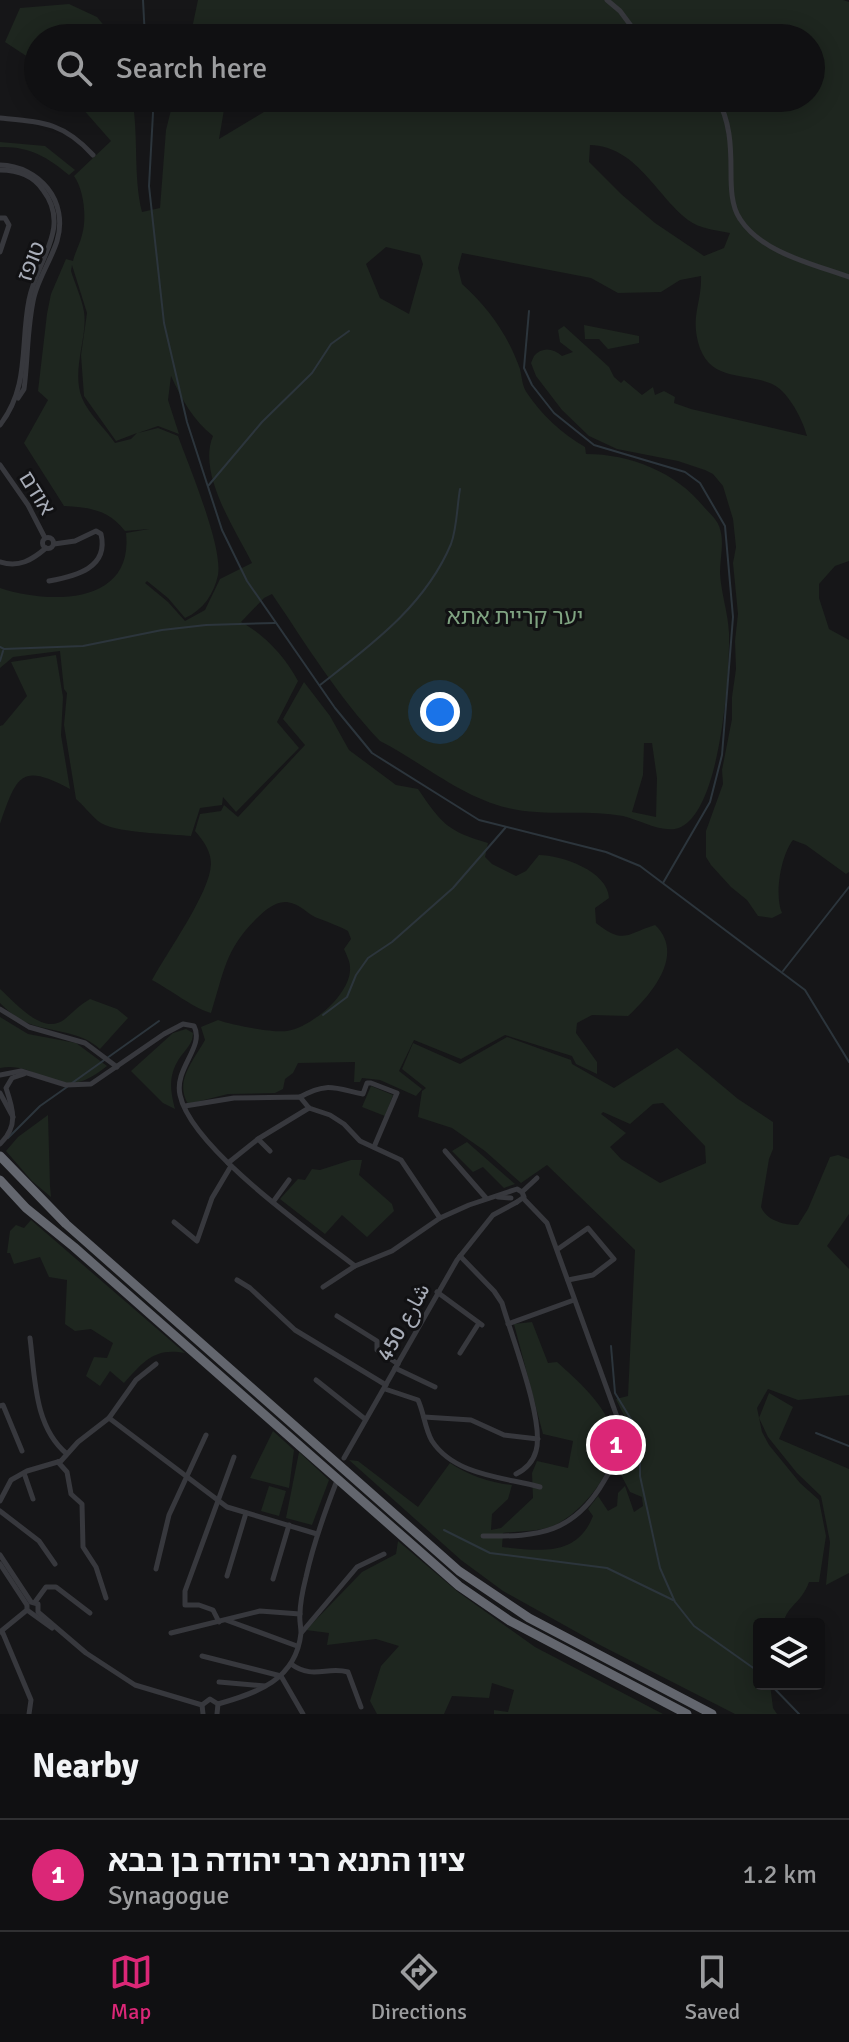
<!DOCTYPE html>
<html lang="en">
<head>
<meta charset="utf-8">
<style>
	:root { --surface:#101012; --page:#1e1e20; --text:#f1f3f6; --muted:#9c9d9f; --line:#303032; --accent:#db2777 }
	body { margin:0; font-family:Signika,Vazirmatn,"Noto Sans Hebrew",sans-serif; background:var(--page); color:var(--text) }
	.controls { position:absolute; right:24px; bottom:24px; display:grid; overflow:hidden; border-radius:8px; box-shadow:0 4px 20px #0003 }
	.controls button { width:72px; height:72px; display:grid; place-items:center; padding:0; border:0; border-bottom:2px solid var(--line); background:var(--surface); color:var(--text); font:40px sans-serif }
	.you { position:absolute; left:440px; top:712px; width:28px; height:28px; margin:-20px; border:6px solid #fff; border-radius:50%; background:#1a73e8; box-shadow:0 0 0 12px #1a73e833 }
	.badge { display:grid; place-items:center; width:52px; height:52px; border-radius:50%; background:var(--accent); color:#fff; font-size:26px; font-weight:700 }
	.pin { position:absolute; translate:-50% -50%; border:4px solid #fff; box-shadow:0 2px 8px #0006 }
	.list { margin:0; padding:0; list-style:none }
	h2 { display:flex; justify-content:space-between; align-items:center; height:104px; margin:0; padding:0 32px; font-size:34px }
	h2 small { font-size:26px; font-weight:400; color:var(--muted) }
	.list li { display:grid; grid-template-columns:52px 1fr auto; gap:24px; align-items:center; box-sizing:border-box; height:112px; padding:0 32px; border-top:2px solid var(--line) }
	.list b { display:block; font-size:30px; white-space:nowrap }
	.list p { margin:0; font-size:26px; white-space:nowrap; color:var(--muted) }
	.list em { font-size:26px; font-style:normal; color:var(--muted) }
	.icon { flex:none; width:44px; height:44px; fill:none; stroke:currentColor; stroke-width:2; stroke-linecap:round; stroke-linejoin:round }
	.map { position:relative; flex:none; width:849px; height:1714px; overflow:hidden }
	.search { position:absolute; background:var(--surface); box-shadow:0 4px 20px #0003; left:24px; right:24px; top:24px; height:88px; display:flex; align-items:center; gap:20px; box-sizing:border-box; padding:0 28px; border-radius:44px; color:var(--muted); font-size:30px }
	.sheet { height:216px; background:var(--surface) }
	nav { display:flex; justify-content:space-around; align-items:center; box-sizing:border-box; height:112px; border-top:2px solid var(--line); background:var(--surface); font-size:22px; color:var(--muted) }
	nav a { display:grid; justify-items:center; gap:4px }
	nav .on { color:var(--accent) }
	.map>svg:first-child { display:block }
</style>
</head>
<body>
<div class="map">
<svg width="849" height="1714" viewBox="0 0 849 1714">
	<rect width="100%" height="100%" fill="#161618"/>
	<g fill="#1e261f" fill-rule="evenodd">
		<path d="M198,0H843L849,2V561L835,566L819,584V598L829,629L849,640V872L846,874L806,845L793,840C781,855 774,895 782,913L772,918L758,916L747,900L731,887L711,865L706,857V831L723,784L722,770L732,719V697L736,669L735,641L738,614L733,563L736,547L733,519L723,486L713,474L705,470L678,461L617,449L589,436L562,410L536,376L531,363L534,356C542,347 553,348 562,356L573,352L560,342L558,330L564,326L609,367L614,377L621,383L624,380L642,395L653,387L655,395L664,391L675,397L674,403L691,409L807,436C803,420 789,393 774,385C746,371 709,384 698,342C691,315 702,302 701,276L680,280L661,292L618,293L591,278L462,253L458,268L462,284C488,307 508,335 520,369C522,377 522,386 527,393C541,414 562,434 585,447L586,454C630,454 676,472 704,507C708,512 716,518 719,526C725,541 720,557 720,573C721,593 728,612 729,633C730,673 721,808 681,827C665,835 640,820 623,816C585,809 546,817 508,808C461,797 423,763 380,741C338,697 306,644 272,594L264,598L241,622C264,634 286,658 298,681L277,722L299,748L236,812L223,797L222,805L200,808L191,836C172,834 111,833 98,821C91,815 84,806 76,799L64,725L67,693L64,689L60,651L13,657L0,668V588C48,604 134,606 126,533L149,529L125,531C109,510 89,507 64,506L24,443L48,400L38,391L47,314L51,294L66,259L73,261C75,252 80,244 82,235C87,218 84,190 74,176L111,141L82,108L80,110L61,100L49,98H96L91,101L99,98H132C139,136 133,176 142,212L160,208L166,130L174,98H226L219,139L287,98H811V38H297L296,36L190,38ZM590,145C636,146 656,195 688,220C700,229 716,230 730,233L724,248L704,256L655,223L621,194L589,162ZM386,247L420,255L423,264L409,314L380,298L366,264ZM72,265L87,313L81,355L84,396L116,441L137,433L131,439L115,443C105,428 89,415 82,398C71,371 88,336 84,312C82,299 75,284 71,271ZM171,376C182,400 193,420 213,436C197,473 235,529 252,563L220,579L205,610L185,621L168,602L145,583L147,581L168,598L185,618C203,610 214,594 218,575C223,547 189,466 178,436L158,428L138,433L158,426L179,434L168,400ZM644,743H652L657,778L656,817L632,812L643,775Z"/>
		<polygon points="69,4 97,17 114,38 38,38 38,68 34,61 5,42 20,8"/>
		<path d="M0,142L45,146L75,170L69,175C48,157 28,146 0,147Z"/>
		<polygon points="584,325 639,336 639,343 608,349 599,339 585,339"/>
		<path d="M56,655L63,697L61,735L70,789C21,763 17,775 0,824V726L3,725L27,696L11,662Z"/>
		<path d="M304,682L330,716L349,750L396,785L418,789C442,824 447,831 488,843L485,857L492,864L516,876L526,871L539,855C561,855 608,871 609,898L595,908L596,923C624,945 626,934 655,925C686,954 651,995 628,1016L592,1015L577,1023L576,1033L597,1062V1074L576,1064L572,1056L505,1035L461,1059L414,1040L399,1071L422,1089L416,1096L380,1080L362,1078L360,1082H354L355,1062L298,1063L293,1073L285,1079L283,1089L275,1093L228,1094L188,1104C174,1081 194,1060 205,1040L201,1027L218,1020C231,1025 274,1033 287,1031C312,1027 352,993 350,967C350,961 346,954 344,949L351,939L348,931C339,926 330,923 320,919C307,915 302,904 287,902C275,901 264,911 256,919C225,950 224,972 211,1013C195,1009 169,989 152,980C167,952 210,893 211,864C211,851 203,840 195,831L200,814L221,811L224,805L238,817L305,745L283,719Z"/>
		<path d="M0,989C15,1002 43,1037 65,1019C74,1011 80,1005 90,999L117,1009L128,1018L100,1049C82,1032 55,1032 33,1025C20,1021 10,1013 0,1003Z"/>
		<path d="M0,1017L28,1034L76,1043L107,1066C56,1108 42,1060 0,1068Z"/>
		<path d="M186,1029L193,1033C193,1043 187,1048 181,1056C168,1074 170,1089 175,1109L163,1103L131,1071L173,1033Z"/>
		<path d="M507,1037L571,1060L572,1064L614,1088L677,1048L738,1099L773,1122V1149L769,1159L761,1207C767,1221 784,1225 798,1225L808,1209L830,1157L838,1155L849,1159V1214L827,1246L849,1269V1395L798,1400L768,1389L757,1408L762,1432L769,1445L800,1483L819,1500L826,1536L819,1582H809C801,1604 788,1604 783,1624H759V1684H770L773,1708L777,1714H735L598,1644L503,1591L461,1560L349,1460L358,1461L418,1507L450,1463C468,1475 491,1483 512,1485L508,1499L492,1514L491,1530L501,1528L533,1498L532,1473L537,1461L568,1468L573,1441L543,1434L514,1324L532,1322L548,1363L557,1362C578,1381 601,1401 612,1428C625,1461 585,1510 557,1524C541,1532 521,1531 503,1533L502,1547C540,1551 577,1557 593,1516L588,1509L598,1496L608,1511L617,1506L618,1493L625,1486L634,1512L643,1506L642,1497L630,1492L617,1467L631,1430L616,1399L628,1396L635,1250L547,1165L521,1183L485,1151L452,1128L418,1117L422,1091L426,1088L402,1069L413,1043L460,1064ZM663,1103L705,1146L706,1163L660,1183L621,1159L610,1147L626,1133L601,1114L603,1112L630,1124L653,1104Z"/>
		<polygon points="371,1086 393,1095 385,1116 362,1107"/>
		<polygon points="48,1115 50,1186 51,1197 32,1181 6,1151 18,1137"/>
		<polygon points="467,1142 515,1184 504,1188 483,1167 473,1172 452,1151"/>
		<polygon points="351,1160 362,1160 359,1175 392,1204 394,1211 367,1237 342,1215 325,1234 280,1199 298,1179 305,1180 312,1169 320,1170"/>
		<path d="M31,1220L185,1353C154,1347 143,1362 124,1383L110,1371L100,1386L86,1376L94,1357L107,1358L113,1343L91,1329L75,1331L65,1324L67,1280L49,1277L40,1257L14,1264L10,1253H7L10,1231L16,1225L24,1228Z"/>
		<polygon points="769,1393 793,1407 779,1439 849,1469 849,1573 826,1585 830,1542 821,1496 797,1473 768,1437 759,1418"/>
		<polygon points="273,1431 294,1450 289,1488 250,1478"/>
		<polygon points="299,1452 329,1480 312,1525 286,1518"/>
		<polygon points="269,1486 286,1491 279,1516 261,1511"/>
		<polygon points="398,1541 458,1592 535,1647 663,1714 494,1714 494,1710 508,1712 514,1690 492,1683 489,1698 452,1696 444,1714 377,1714 370,1701 381,1666 399,1646 376,1639 327,1645 329,1633 306,1630 362,1572 396,1554"/>
	</g>
	<g fill="none" stroke-linecap="round" stroke-linejoin="round">
		<g stroke="#2c353c" stroke-width="2">
			<polyline points="143,0 145,38"/>
			<polyline points="152,98 153,113 149,186 164,323 187,422 222,530 247,581 335,708 372,753 479,820 606,852 640,866 805,990 849,1062"/>
			<polyline points="529,311 524,368 532,385 554,413 594,445 685,472 700,483 725,526 733,617 722,755 710,802 663,883"/>
			<polyline points="208,486 262,422 312,373 331,344 349,331"/>
			<polyline points="0,647 4,649 83,646 162,630 206,625 275,623"/>
			<polyline points="0,661 3,651"/>
			<path d="M320,685C371,645 425,606 451,544C457,528 457,506 460,489"/>
			<polyline points="783,971 849,887"/>
			<polyline points="323,1015 347,997 356,975 368,958 392,942 453,888 506,827"/>
			<polyline points="72,1083 159,1021"/>
			<polyline points="8,1138 40,1106 67,1087"/>
			<polyline points="611,1346 615,1393 640,1434 640,1476 660,1568 675,1602 694,1626 759,1672"/>
			<polyline points="816,1433 849,1446"/>
			<polyline points="444,1530 490,1553 607,1568 673,1600"/>
			<polyline points="770,1684 799,1714"/>
		</g>
		<g stroke="#37383d" stroke-width="5">
			<polyline points="607,0 620,11 640,38"/>
			<path d="M717,98C730,121 731,145 731,171C731,186 731,206 740,219C762,253 813,264 849,277"/>
			<path d="M0,118C42,122 63,122 93,155"/>
			<path d="M0,165C39,166 69,201 57,241C51,260 39,277 34,297C27,327 28,359 24,389L18,398"/>
			<path d="M0,170C17,170 33,175 43,190C72,228 36,261 29,300C20,345 30,386 0,425"/>
			<polyline points="0,218 5,218 9,225 0,252"/>
			<polyline points="0,465 28,505 45,538"/>
			<circle cx="48" cy="543" r="5.5"/>
			<path d="M0,562C19,568 32,560 46,548"/>
			<path d="M49,581C76,576 109,568 101,534L96,531L75,541L54,544"/>
			<polyline points="0,1009 29,1027 85,1043 117,1067"/>
			<path d="M0,1075L21,1071L66,1085L91,1084L164,1034L183,1024L194,1026C205,1047 174,1068 180,1095C191,1148 311,1232 355,1266L392,1251L440,1218L469,1205L517,1189L522,1192L524,1197L517,1202"/>
			<polyline points="0,1093 13,1117"/>
			<path d="M300,1097C327,1082 334,1088 363,1094L367,1083H371L397,1093L374,1147"/>
			<polyline points="185,1106 234,1098 300,1097 309,1108 330,1115 344,1124 360,1141 401,1160 440,1218"/>
			<polyline points="258,1139 309,1108"/>
			<path d="M0,1144C19,1126 13,1109 6,1088L12,1078L24,1074"/>
			<polyline points="445,1151 486,1198"/>
			<polyline points="228,1163 258,1139 270,1151"/>
			<polyline points="522,1192 537,1178"/>
			<polyline points="498,1197 511,1198"/>
			<polyline points="273,1202 289,1180"/>
			<polyline points="174,1222 197,1241 212,1198 231,1166"/>
			<polyline points="558,1249 588,1228 614,1259 593,1275 568,1280"/>
			<path d="M460,1256L494,1291L502,1303C511,1335 545,1421 536,1451C533,1462 526,1469 516,1474"/>
			<polyline points="237,1280 250,1288 295,1330 386,1385"/>
			<polyline points="323,1287 355,1266"/>
			<polyline points="437,1292 482,1325"/>
			<polyline points="337,1316 377,1341 377,1350 398,1364"/>
			<polyline points="508,1324 574,1300"/>
			<path d="M30,1338C35,1377 34,1427 67,1454"/>
			<polyline points="460,1353 479,1323"/>
			<polyline points="395,1368 435,1387"/>
			<polyline points="316,1380 365,1419"/>
			<path d="M385,1389L418,1400C424,1413 425,1429 432,1441C455,1476 504,1477 540,1487"/>
			<polyline points="0,1406 3,1405 22,1451"/>
			<polyline points="424,1417 471,1420 504,1435 538,1439"/>
			<polyline points="109,1418 227,1507 317,1534"/>
			<polyline points="344,1458 457,1260 493,1215 517,1202"/>
			<polyline points="58,1462 67,1472 71,1494 82,1504 83,1547 96,1567 106,1598"/>
			<polyline points="24,1473 33,1499"/>
			<polyline points="0,1501 11,1480 27,1471 61,1461 78,1442 109,1418 136,1380 156,1364"/>
			<polyline points="0,1511 39,1541 55,1564"/>
			<path d="M483,1536C539,1537 574,1533 604,1481C613,1466 621,1452 624,1436L547,1223L523,1198"/>
			<polyline points="0,1555 31,1602 38,1604 38,1612 86,1653 135,1685 202,1705 210,1699 218,1704"/>
			<polyline points="0,1564 27,1605 27,1610 0,1632"/>
			<polyline points="156,1569 169,1515 206,1435"/>
			<polyline points="227,1576 246,1513"/>
			<polyline points="273,1579 289,1525"/>
			<polyline points="35,1602 46,1587 56,1587 90,1613"/>
			<polyline points="27,1610 52,1628"/>
			<polyline points="226,1620 297,1646"/>
			<polyline points="219,1622 213,1610 199,1605 185,1605 185,1591 234,1457"/>
			<polyline points="2,1631 31,1700 29,1714"/>
			<polyline points="302,1632 357,1567 384,1554"/>
			<polyline points="171,1633 260,1611 300,1614"/>
			<polyline points="202,1656 281,1676 303,1714"/>
			<path d="M291,1664C313,1680 327,1666 348,1672L361,1707"/>
			<polyline points="219,1682 265,1686"/>
			<path d="M218,1704C257,1693 296,1680 301,1633C301,1626 299,1620 300,1614C300,1602 303,1589 306,1577C313,1545 324,1514 336,1483"/>
			<polyline points="202,1705 203,1714"/>
			<polyline points="217,1714 218,1704"/>
		</g>
		<g stroke="#63666e" stroke-width="9">
			<polyline points="0,1156 66,1224 459,1571 529,1618 712,1714"/>
			<polyline points="0,1180 26,1208 74,1247 459,1586 510,1621 687,1714"/>
		</g>
	</g>
	<g text-anchor="middle" dominant-baseline="central" stroke-width="6" stroke-linejoin="round" paint-order="stroke">
		<g font-size="22" fill="#a8adb8" stroke="#111113">
			<text transform="translate(31 261) rotate(-68)">טופז</text>
			<text transform="translate(37 493) rotate(58)">אודם</text>
			<text transform="translate(403 1322) rotate(-61)">شارع 450</text>
		</g>
		<g font-size="22" fill="#7fa381" stroke="#111113">
			<text x="515" y="616">יער קריית אתא</text>
		</g>
	</g>
</svg>
<div class="controls">
<button><svg class="icon" aria-label="layers" viewBox="0 0 24 24"><path d="M12 4l9 5-9 5-9-5zM3 14l9 5 9-5"/></svg></button>
</div>
<div class="you"></div>
<div class="pin badge" style="left:616px;top:1445px">1</div>
<div class="search"><svg class="icon" aria-label="search" viewBox="0 0 24 24"><circle cx="10" cy="10" r="6"/><path d="M15 15l6 6"/></svg>Search here</div>
</div>
<section class="sheet">
<h2>Nearby<small></small></h2>
<ul class="list">
<li><span class="badge">1</span><div><b>ציון התנא רבי יהודה בן בבא</b><p>Synagogue</p></div><em>1.2 km</em></li>
</ul>
</section>
<nav>
<a class="on"><svg class="icon" aria-label="map" viewBox="0 0 24 24"><path d="M3 6l6-2 6 2 6-2v14l-6 2-6-2-6 2zM9 4v14M15 6v14"/></svg>Map</a>
<a><svg class="icon" aria-label="directions" viewBox="0 0 24 24"><path d="M12 3l9 9-9 9-9-9zM9 14v-3h6M13 9l2 2-2 2"/></svg>Directions</a>
<a><svg class="icon" aria-label="saved" viewBox="0 0 24 24"><path d="M7 4h10v16l-5-4-5 4z"/></svg>Saved</a>
</nav>
</body>
</html>
